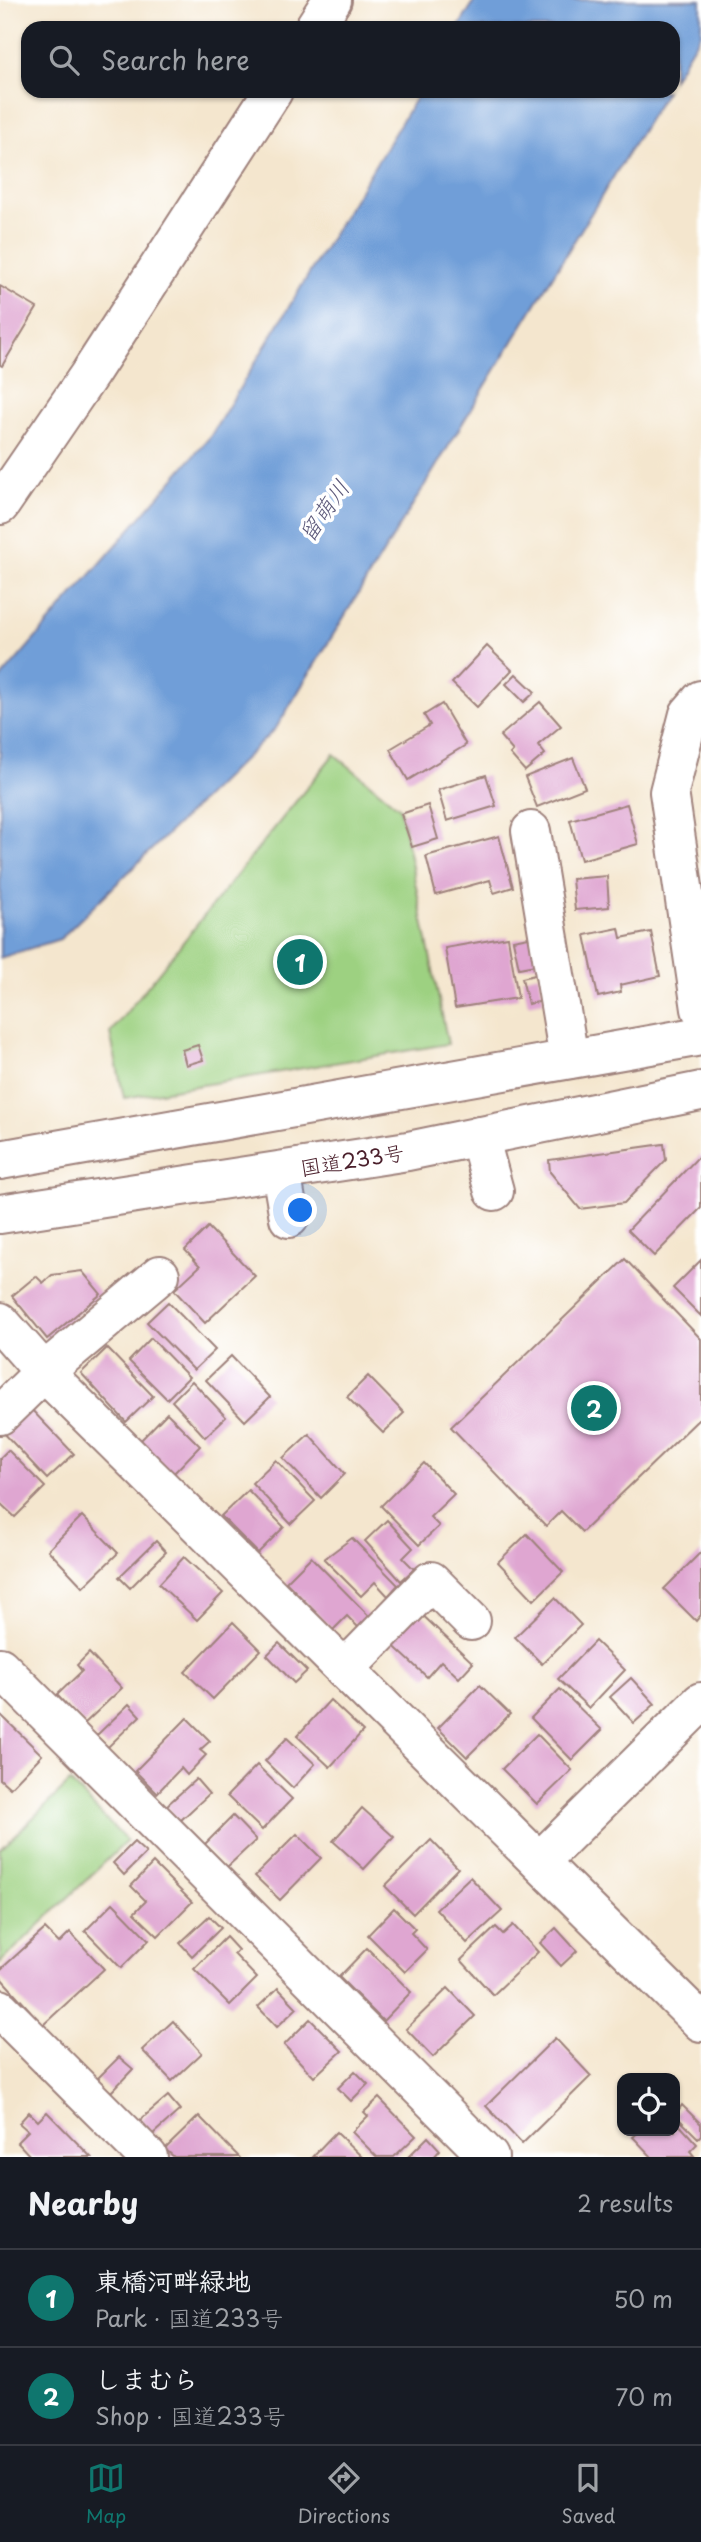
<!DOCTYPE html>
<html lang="en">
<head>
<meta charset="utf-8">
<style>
	:root { --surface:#171b24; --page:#20242c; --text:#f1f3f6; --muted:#9ea1a6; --line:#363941; --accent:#0f766e }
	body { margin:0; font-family:"Playpen Sans","Klee One",sans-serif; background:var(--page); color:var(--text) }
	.controls { position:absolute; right:21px; bottom:21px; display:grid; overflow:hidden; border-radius:14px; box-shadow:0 2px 5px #0004 }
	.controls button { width:63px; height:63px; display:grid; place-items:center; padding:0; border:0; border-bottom:2px solid var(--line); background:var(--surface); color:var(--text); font:35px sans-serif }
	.you { position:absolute; left:301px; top:1211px; width:24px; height:24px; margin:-18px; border:5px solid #fff; border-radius:50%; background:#1a73e8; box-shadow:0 0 0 10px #1a73e833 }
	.badge { display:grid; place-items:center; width:46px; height:46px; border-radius:50%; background:var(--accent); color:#fff; font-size:23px; font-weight:700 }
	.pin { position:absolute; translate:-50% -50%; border:4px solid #fff; box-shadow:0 2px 7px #0006 }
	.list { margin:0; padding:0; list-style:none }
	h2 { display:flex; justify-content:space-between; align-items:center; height:91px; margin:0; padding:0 28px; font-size:30px }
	h2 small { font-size:23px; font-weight:400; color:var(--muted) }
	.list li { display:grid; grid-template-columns:46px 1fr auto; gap:21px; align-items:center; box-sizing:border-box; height:98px; padding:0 28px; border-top:2px solid var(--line) }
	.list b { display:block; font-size:26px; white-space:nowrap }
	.list p { margin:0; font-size:23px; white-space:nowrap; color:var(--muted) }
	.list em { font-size:23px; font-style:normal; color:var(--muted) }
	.icon { flex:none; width:38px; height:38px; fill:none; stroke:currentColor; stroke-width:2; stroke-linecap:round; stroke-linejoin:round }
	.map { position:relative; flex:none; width:701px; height:2157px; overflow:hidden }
	.search { position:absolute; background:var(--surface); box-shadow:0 2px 5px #0004; left:21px; right:21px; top:21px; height:77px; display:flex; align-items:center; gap:18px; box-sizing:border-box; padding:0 24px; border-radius:21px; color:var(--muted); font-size:26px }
	.sheet { height:287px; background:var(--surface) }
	nav { display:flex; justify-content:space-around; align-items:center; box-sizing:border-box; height:98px; border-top:2px solid var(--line); background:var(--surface); font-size:19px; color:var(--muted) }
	nav a { display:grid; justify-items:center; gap:4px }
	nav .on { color:var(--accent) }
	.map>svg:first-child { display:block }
</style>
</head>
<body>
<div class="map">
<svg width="701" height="2157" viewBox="0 0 701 2157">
	<rect width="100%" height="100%" fill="#fff"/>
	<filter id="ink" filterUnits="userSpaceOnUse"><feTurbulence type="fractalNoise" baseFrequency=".0143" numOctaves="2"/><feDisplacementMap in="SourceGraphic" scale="14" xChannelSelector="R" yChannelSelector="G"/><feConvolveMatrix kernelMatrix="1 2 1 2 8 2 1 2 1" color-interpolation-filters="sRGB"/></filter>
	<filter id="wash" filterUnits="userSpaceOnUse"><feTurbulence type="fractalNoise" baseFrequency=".00686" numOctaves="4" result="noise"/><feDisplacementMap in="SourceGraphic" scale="28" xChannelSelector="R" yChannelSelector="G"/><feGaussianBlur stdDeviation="1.57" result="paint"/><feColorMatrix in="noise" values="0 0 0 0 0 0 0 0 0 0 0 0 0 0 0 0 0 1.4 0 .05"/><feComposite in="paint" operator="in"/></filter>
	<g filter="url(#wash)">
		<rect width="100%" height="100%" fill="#f4e6ce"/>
		<g fill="#9dd181" stroke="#747856" stroke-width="2">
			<polygon points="334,754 400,808 448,1044 124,1098 110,1033"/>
			<polygon points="70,1782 127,1841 0,1963 0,1850"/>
		</g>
		<g fill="#6f9ed8" stroke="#5c5e82" stroke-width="2">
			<polygon points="475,0 701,0 701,33 673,79 673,28 458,28"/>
			<polygon points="420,91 666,91 276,728 60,939 0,958 0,679 210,437"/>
		</g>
		<g id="blocks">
			<g fill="#dfa6d1">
				<polygon points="0,286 37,308 2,366 0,365"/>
				<polygon points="487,646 512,670 477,707 452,683"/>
				<polygon points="516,674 535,692 524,702 506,684"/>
				<polygon points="540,702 561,726 538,745 545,754 525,771 510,754 513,751 500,736"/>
				<polygon points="442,704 466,745 408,780 390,749 430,725 424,715"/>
				<polygon points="573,758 585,788 537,807 525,777"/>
				<polygon points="486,775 496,806 447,821 438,790"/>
				<polygon points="627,804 638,844 581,860 570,820"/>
				<polygon points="428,805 438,839 412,847 401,814"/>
				<polygon points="499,836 513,887 494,893 490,880 436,895 426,856"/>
				<polygon points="607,876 609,907 575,910 572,879"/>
				<polygon points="619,928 621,938 651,932 660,976 620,985 621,992 598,997 585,935"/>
				<polygon points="534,936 540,964 519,968 513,940"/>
				<polygon points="508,937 518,998 455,1008 445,948"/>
				<polygon points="539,974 544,1001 528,1004 522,978"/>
				<polygon points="198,1045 203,1060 186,1065 182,1050"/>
				<polygon points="664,1144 666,1160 624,1203 580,1209 550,1172 549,1160"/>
				<polygon points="701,1154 701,1208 654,1256 628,1230"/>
				<polygon points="208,1227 255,1276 205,1323 174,1290 200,1266 185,1250"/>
				<polygon points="625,1259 701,1339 701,1417 582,1532 561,1511 546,1526 451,1427"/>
				<polygon points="701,1260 701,1316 673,1288"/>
				<polygon points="82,1271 101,1294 47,1339 12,1296 36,1276 43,1283 52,1275"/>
				<polygon points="168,1302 215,1350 194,1370 147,1322"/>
				<polygon points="151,1338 189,1377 167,1399 129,1361"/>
				<polygon points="107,1348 153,1396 126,1422 81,1373"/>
				<polygon points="231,1356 270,1397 245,1421 206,1380"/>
				<polygon points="368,1376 404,1413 383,1433 347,1397"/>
				<polygon points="192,1381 226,1417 205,1437 172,1401"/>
				<polygon points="28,1406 74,1454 47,1479 2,1431"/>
				<polygon points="167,1413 200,1446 172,1475 139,1442"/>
				<polygon points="309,1434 345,1474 321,1498 283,1458"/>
				<polygon points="8,1450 45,1487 15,1517 0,1503 0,1458"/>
				<polygon points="276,1460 315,1501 291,1524 252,1483"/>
				<polygon points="424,1463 454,1494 430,1517 439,1526 419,1545 381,1506"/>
				<polygon points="248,1490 284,1527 258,1553 221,1516"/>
				<polygon points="82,1516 118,1553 83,1587 48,1550"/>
				<polygon points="387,1520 413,1548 403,1558 414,1569 401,1581 365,1541"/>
				<polygon points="527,1534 563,1572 534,1600 498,1562"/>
				<polygon points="352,1538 398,1585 388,1596 375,1582 361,1596 324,1559"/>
				<polygon points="156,1541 166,1552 130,1588 119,1577"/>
				<polygon points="701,1552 701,1615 696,1621 664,1589"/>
				<polygon points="184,1557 223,1593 197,1620 159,1584"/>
				<polygon points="311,1557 371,1618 360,1629 347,1616 333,1630 286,1582"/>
				<polygon points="555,1598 581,1625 542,1664 515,1637"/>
				<polygon points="415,1608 473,1663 459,1678 441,1661 427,1677 386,1639"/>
				<polygon points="233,1622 261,1650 213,1699 185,1672"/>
				<polygon points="595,1641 625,1670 589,1708 558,1679"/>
				<polygon points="279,1643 307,1671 294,1683 267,1655"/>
				<polygon points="89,1653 122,1688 84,1724 57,1695 82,1671 77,1665"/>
				<polygon points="631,1678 655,1704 634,1723 610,1697"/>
				<polygon points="480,1685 510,1714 467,1757 438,1728"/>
				<polygon points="560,1689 602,1730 572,1760 531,1718"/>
				<polygon points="330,1700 363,1731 330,1767 297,1736"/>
				<polygon points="129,1704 140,1716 107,1748 95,1737"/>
				<polygon points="0,1714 42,1755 10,1788 0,1779"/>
				<polygon points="187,1718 210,1741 200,1750 206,1755 187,1775 181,1768 157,1793 135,1771"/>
				<polygon points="537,1734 572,1770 537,1804 502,1769"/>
				<polygon points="287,1738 315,1764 293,1788 265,1761"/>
				<polygon points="257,1765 292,1799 262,1830 227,1796"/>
				<polygon points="196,1779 209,1794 180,1821 166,1806"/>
				<polygon points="362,1808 394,1837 364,1869 333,1841"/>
				<polygon points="233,1816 256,1840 226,1868 204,1845"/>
				<polygon points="297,1834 321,1858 280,1900 255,1876"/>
				<polygon points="431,1840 458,1868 413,1914 385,1886"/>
				<polygon points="134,1842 146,1853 124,1875 113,1863"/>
				<polygon points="153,1863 192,1902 158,1936 134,1913 146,1901 131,1886"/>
				<polygon points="470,1877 502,1911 467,1943 436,1909"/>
				<polygon points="113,1903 149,1940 121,1968 85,1931"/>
				<polygon points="394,1908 415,1929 411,1933 427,1950 405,1972 368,1935"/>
				<polygon points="209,1916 221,1928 192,1956 180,1943"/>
				<polygon points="513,1925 538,1952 493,1995 461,1960 496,1927 503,1934"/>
				<polygon points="556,1928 577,1951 561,1966 540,1943"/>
				<polygon points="45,1929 59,1943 70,1932 104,1969 43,2025 0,1977 0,1970"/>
				<polygon points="226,1937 238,1950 234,1954 257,1978 230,2005 194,1969"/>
				<polygon points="367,1948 411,1992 383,2021 339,1977"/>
				<polygon points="278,1988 297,2008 277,2027 258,2007"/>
				<polygon points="448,1988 475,2016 433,2057 406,2029"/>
				<polygon points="310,2019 342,2051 314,2077 284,2045"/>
				<polygon points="173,2021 202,2053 172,2081 142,2050"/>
				<polygon points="555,2038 591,2076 522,2144 486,2106"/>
				<polygon points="119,2057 133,2069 111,2092 97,2079"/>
				<polygon points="355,2071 368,2084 351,2101 338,2088"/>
				<polygon points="168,2096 180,2110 153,2134 140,2120"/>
				<polygon points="379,2098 416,2136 394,2157 377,2157 352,2132 368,2116 364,2112"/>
				<polygon points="682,2105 701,2124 701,2135 698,2138 675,2115"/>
				<polygon points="29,2112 38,2121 47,2112 91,2157 31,2157 17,2142 28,2131 19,2123"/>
				<polygon points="199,2116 239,2157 174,2157 165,2149"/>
				<polygon points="675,2120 697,2144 690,2151 695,2157 652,2157 633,2137 640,2131 675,2131"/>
				<polygon points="336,2132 362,2157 312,2157"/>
				<polygon points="428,2137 440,2150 434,2157 408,2157"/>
			</g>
		</g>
	</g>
	<g filter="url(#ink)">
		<use href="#blocks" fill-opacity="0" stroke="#9f827c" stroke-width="2"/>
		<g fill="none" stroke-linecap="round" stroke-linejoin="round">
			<defs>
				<g id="minor">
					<polyline points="314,28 332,0"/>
					<polyline points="0,505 91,372 273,91"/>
					<polyline points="701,700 689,714 669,792 701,1009"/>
					<polyline points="531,831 569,1059"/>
					<polyline points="479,1136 494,1191"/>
					<polyline points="281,1171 289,1218"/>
					<polyline points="0,1322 44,1372 701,2022"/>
					<polyline points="0,1415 44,1372 160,1275"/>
					<polyline points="0,1667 489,2157"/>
					<polyline points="345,1669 431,1581 471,1621"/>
					<polyline points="540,1861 701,1702"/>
					<polyline points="0,2009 148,2157"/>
				</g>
				<g id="highway">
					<polyline points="0,1160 701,1036"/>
					<polyline points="0,1214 408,1151 701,1091"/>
				</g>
			</defs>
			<use href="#minor" stroke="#9f827c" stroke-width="42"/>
			<use href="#highway" stroke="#9f827c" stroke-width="42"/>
			<use href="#minor" stroke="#fff" stroke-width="38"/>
			<use href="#highway" stroke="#fff" stroke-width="38"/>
		</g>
	</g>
	<g text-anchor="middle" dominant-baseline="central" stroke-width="7" stroke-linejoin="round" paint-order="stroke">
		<g font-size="21" fill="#4a1f2b" stroke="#fff">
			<text transform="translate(352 1159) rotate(-9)">国道233号</text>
		</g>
		<g font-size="23" font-style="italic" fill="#5b5879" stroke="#fff">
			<text transform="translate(323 510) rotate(-55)">留萌川</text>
		</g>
	</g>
</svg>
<div class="controls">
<button><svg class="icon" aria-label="locate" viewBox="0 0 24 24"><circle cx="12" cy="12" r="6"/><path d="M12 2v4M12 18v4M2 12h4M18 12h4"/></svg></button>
</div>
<div class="you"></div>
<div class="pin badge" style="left:300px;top:962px">1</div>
<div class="pin badge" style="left:594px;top:1408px">2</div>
<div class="search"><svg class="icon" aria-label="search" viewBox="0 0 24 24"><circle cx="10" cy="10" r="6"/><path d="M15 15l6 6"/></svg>Search here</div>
</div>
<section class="sheet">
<h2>Nearby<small>2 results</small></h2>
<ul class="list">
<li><span class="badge">1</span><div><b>東橋河畔緑地</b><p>Park · 国道233号</p></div><em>50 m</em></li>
<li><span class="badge">2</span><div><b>しまむら</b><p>Shop · 国道233号</p></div><em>70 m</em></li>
</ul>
</section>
<nav>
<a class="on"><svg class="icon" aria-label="map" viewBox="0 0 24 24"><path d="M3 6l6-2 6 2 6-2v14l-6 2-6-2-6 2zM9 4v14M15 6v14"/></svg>Map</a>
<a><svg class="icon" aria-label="directions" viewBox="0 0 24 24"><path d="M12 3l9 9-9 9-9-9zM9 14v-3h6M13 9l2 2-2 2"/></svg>Directions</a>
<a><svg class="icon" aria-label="saved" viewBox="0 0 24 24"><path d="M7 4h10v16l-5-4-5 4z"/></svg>Saved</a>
</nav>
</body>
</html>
